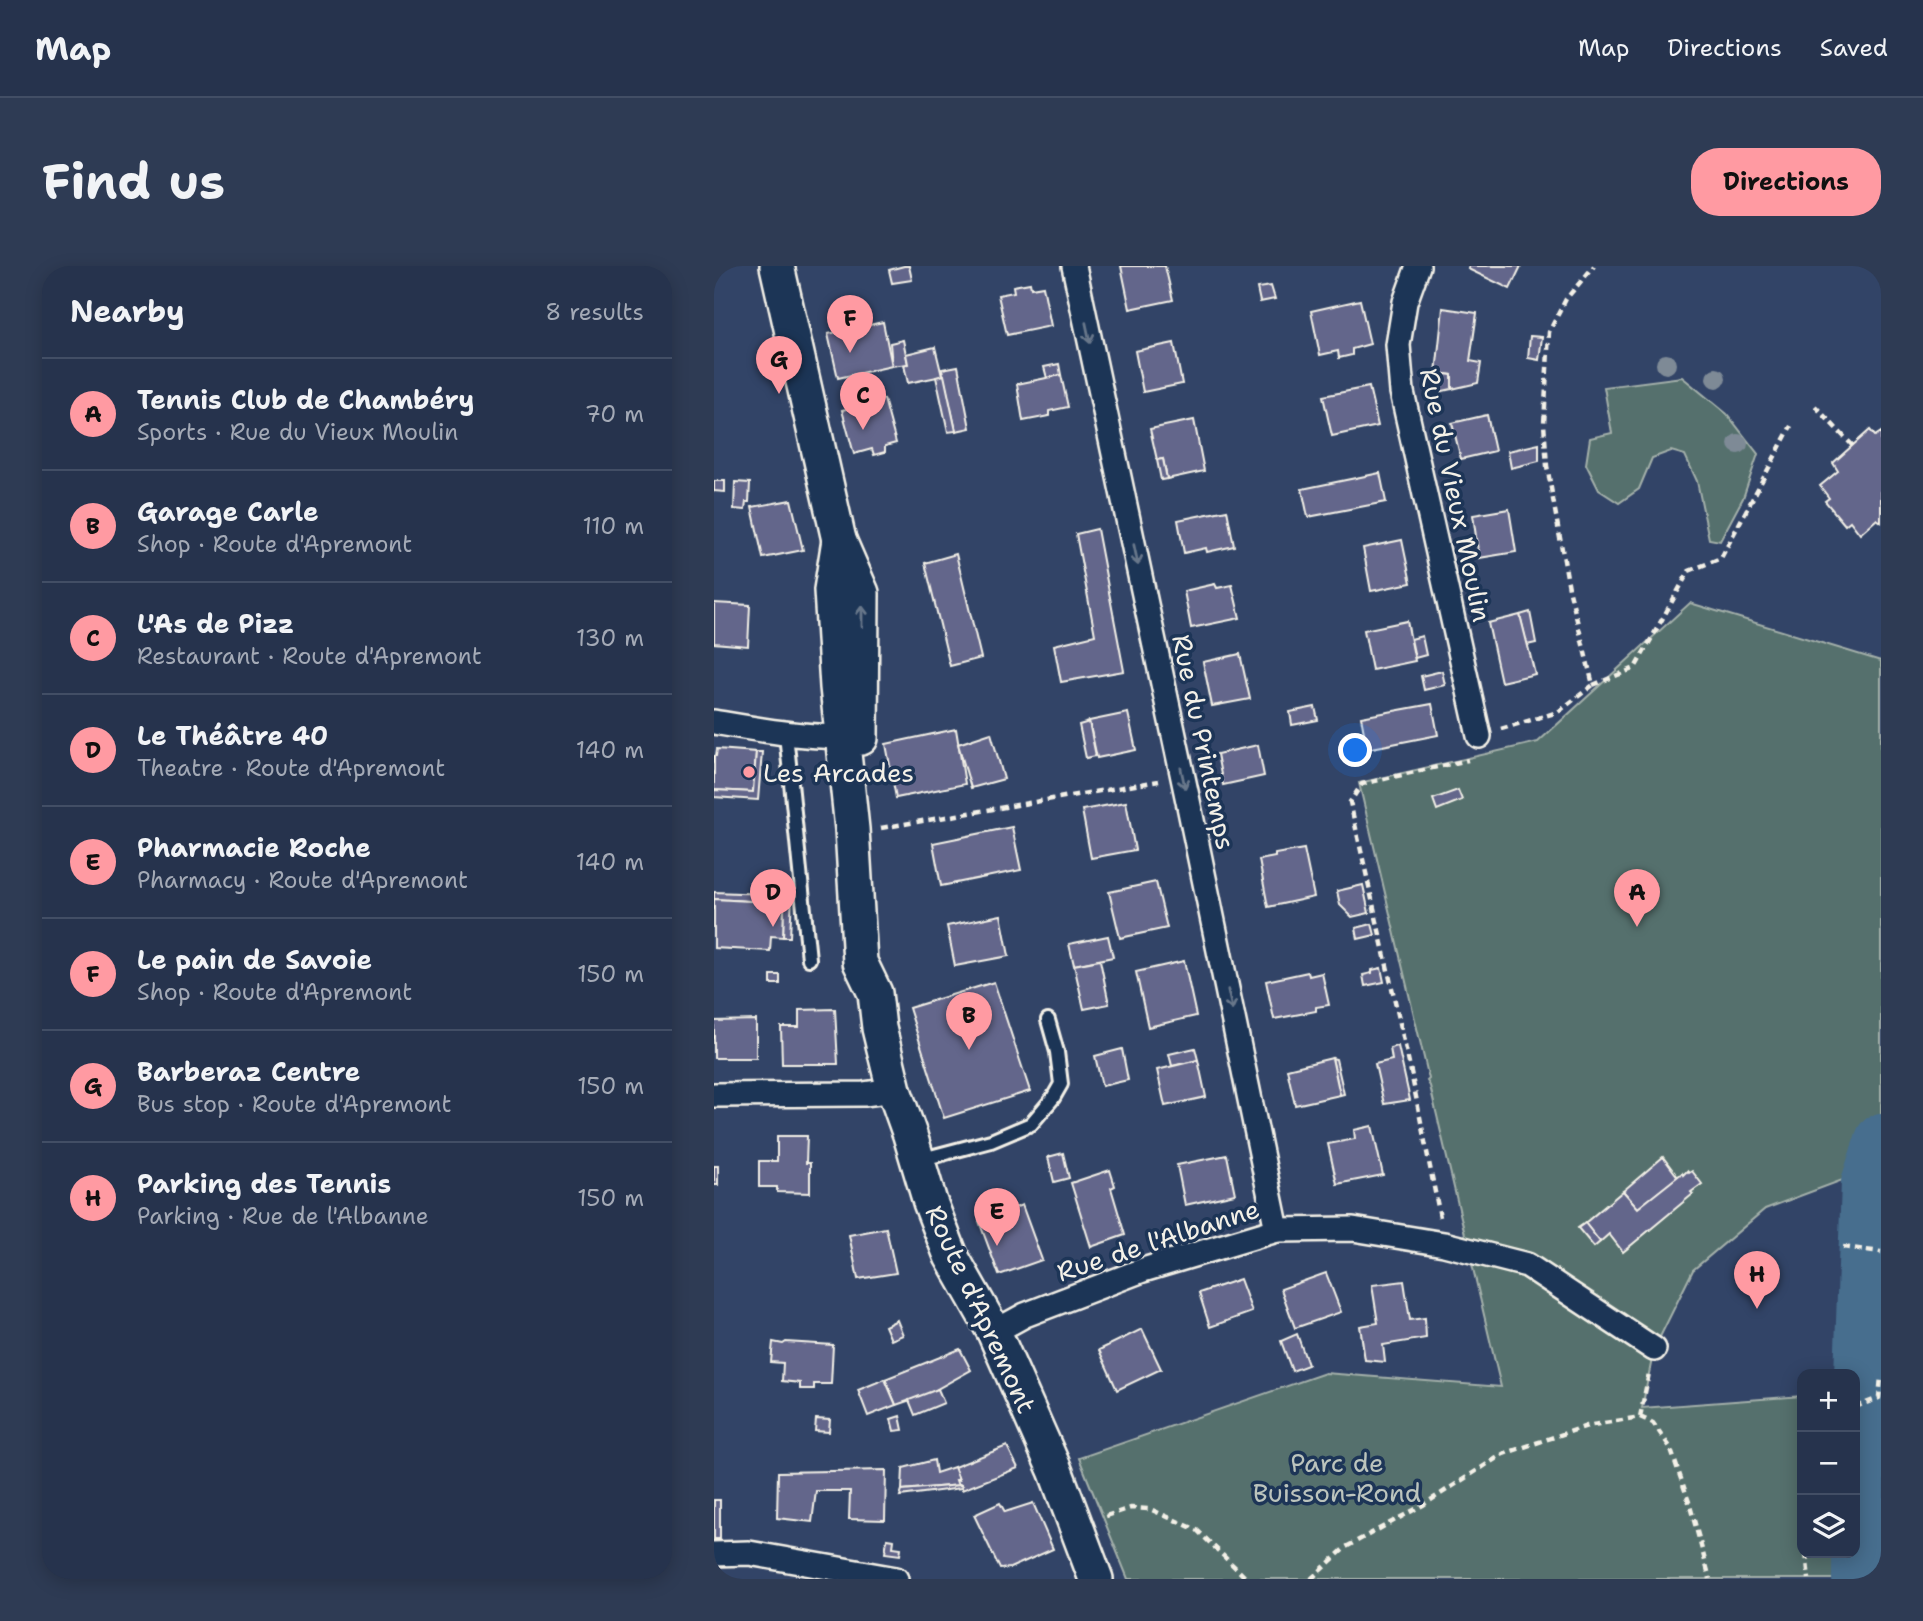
<!DOCTYPE html>
<html lang="en">
<head>
<meta charset="utf-8">
<style>
	:root { --surface:#26334d; --page:#2e3b54; --text:#f1f3f6; --muted:#a4aab6; --line:#424e65; --accent:#ff9aa2 }
	body { margin:0; font-family:"Shantell Sans",sans-serif; background:var(--page); color:var(--text) }
	.controls { position:absolute; right:21px; bottom:21px; display:grid; overflow:hidden; border-radius:14px; box-shadow:0 4px 18px #0003 }
	.controls button { width:63px; height:63px; display:grid; place-items:center; padding:0; border:0; border-bottom:2px solid var(--line); background:var(--surface); color:var(--text); font:35px sans-serif }
	.you { position:absolute; left:642px; top:485px; width:24px; height:24px; margin:-18px; border:5px solid #fff; border-radius:50%; background:#1a73e8; box-shadow:0 0 0 10px #1a73e833 }
	.badge { display:grid; place-items:center; width:46px; height:46px; border-radius:50%; background:var(--accent); color:#111; font-size:23px; font-weight:700 }
	.pin { position:absolute; translate:-50% -58px; filter:drop-shadow(0 2px 4px #0008) }
	.pin::after { content:''; position:absolute; top:37px; width:24px; height:21px; background:inherit; clip-path:polygon(0 0,100% 0,50% 100%) }
	.list { margin:0; padding:0; list-style:none }
	h2 { display:flex; justify-content:space-between; align-items:center; height:91px; margin:0; padding:0 28px; font-size:30px }
	h2 small { font-size:23px; font-weight:400; color:var(--muted) }
	.list li { display:grid; grid-template-columns:46px 1fr auto; gap:21px; align-items:center; box-sizing:border-box; height:112px; padding:0 28px; border-top:2px solid var(--line) }
	.list b { display:block; font-size:26px; white-space:nowrap }
	.list p { margin:0; font-size:23px; white-space:nowrap; color:var(--muted) }
	.list em { font-size:23px; font-style:normal; color:var(--muted) }
	.icon { flex:none; width:38px; height:38px; fill:none; stroke:currentColor; stroke-width:2; stroke-linecap:round; stroke-linejoin:round }
	.map { position:relative; flex:none; width:1167px; height:1313px; overflow:hidden; border-radius:28px }
	header { display:flex; align-items:center; gap:42px; box-sizing:border-box; height:98px; padding:0 35px; background:var(--surface); border-bottom:2px solid var(--line) }
	header strong { font-size:33px }
	nav { display:flex; gap:38px; margin-inline-start:auto; font-size:24px }
	.intro { display:flex; align-items:center; justify-content:space-between; box-sizing:border-box; height:168px; padding:0 42px }
	h1 { margin:0; font-size:49px }
	.button { padding:18px 32px; border-radius:28px; background:var(--accent); color:#111; font-size:24px; font-weight:700 }
	main { display:flex; gap:42px; padding:0 42px }
	aside { flex:1; background:var(--surface); border-radius:28px; box-shadow:0 4px 18px #0003 }
	.map>svg:first-child { display:block }
</style>
</head>
<body>
<header>
<strong>Map</strong>
<nav><a>Map</a><a>Directions</a><a>Saved</a></nav>
</header>
<div class="intro"><h1>Find us</h1><a class="button">Directions</a></div>
<main>
<aside>
<h2>Nearby<small>8 results</small></h2>
<ul class="list">
<li><span class="badge">A</span><div><b>Tennis Club de Chambéry</b><p>Sports · Rue du Vieux Moulin</p></div><em>70 m</em></li>
<li><span class="badge">B</span><div><b>Garage Carle</b><p>Shop · Route d'Apremont</p></div><em>110 m</em></li>
<li><span class="badge">C</span><div><b>L'As de Pizz</b><p>Restaurant · Route d'Apremont</p></div><em>130 m</em></li>
<li><span class="badge">D</span><div><b>Le Théâtre 40</b><p>Theatre · Route d'Apremont</p></div><em>140 m</em></li>
<li><span class="badge">E</span><div><b>Pharmacie Roche</b><p>Pharmacy · Route d'Apremont</p></div><em>140 m</em></li>
<li><span class="badge">F</span><div><b>Le pain de Savoie</b><p>Shop · Route d'Apremont</p></div><em>150 m</em></li>
<li><span class="badge">G</span><div><b>Barberaz Centre</b><p>Bus stop · Route d'Apremont</p></div><em>150 m</em></li>
<li><span class="badge">H</span><div><b>Parking des Tennis</b><p>Parking · Rue de l'Albanne</p></div><em>150 m</em></li>
</ul>
</aside>
<div class="map">
<svg width="1167" height="1313" viewBox="0 0 1167 1313">
	<rect width="100%" height="100%" fill="#324467"/>
	<filter id="ink" filterUnits="userSpaceOnUse"><feTurbulence type="fractalNoise" baseFrequency=".0143" numOctaves="2"/><feDisplacementMap in="SourceGraphic" scale="14" xChannelSelector="R" yChannelSelector="G"/><feConvolveMatrix kernelMatrix="1 2 1 2 8 2 1 2 1" color-interpolation-filters="sRGB"/></filter>
	<g filter="url(#ink)">
		<g fill="#54706d" stroke="#a4b0aa" stroke-width="2" fill-rule="evenodd">
			<polygon points="968,111 1013,148 1044,188 1029,232 1006,275 995,273 983,215 971,189 957,185 938,192 925,223 905,237 885,224 872,198 876,172 898,167 890,121"/>
			<path d="M976,337L1167,395V1313H414L365,1192L611,1107L787,1121L716,820L713,815L715,813L645,517L824,476ZM1147,907L1129,981L1124,1108H1141V1287H1088V1130L928,1142L940,1083L979,1004L1051,943Z"/>
		</g>
		<g fill="none" stroke-linecap="round" stroke-linejoin="round">
			<polyline stroke="#466e8e" stroke-width="52" points="1144,1313 1145,1138 1153,917 1167,874"/>
		</g>
		<g fill="#64668b" stroke="#f4f1e8" stroke-width="2">
			<polygon points="190,0 195,0 198,14 178,17 175,4"/>
			<polygon points="407,0 451,0 459,34 416,43"/>
			<polygon points="755,0 807,0 796,23 754,3"/>
			<polygon points="316,17 317,22 329,20 337,60 293,69 284,29 300,26 299,20"/>
			<polygon points="557,20 561,33 546,36 543,22"/>
			<polygon points="646,34 656,78 638,83 638,89 625,92 624,85 606,89 597,45"/>
			<polygon points="729,42 763,47 756,95 767,97 764,117 738,123 738,109 722,107"/>
			<polygon points="169,56 178,100 124,112 114,68"/>
			<polygon points="816,70 828,71 825,94 814,92"/>
			<polygon points="189,74 194,98 178,100 176,77"/>
			<polygon points="460,77 468,118 429,126 421,85"/>
			<polygon points="221,81 228,110 194,117 190,99 194,98 192,88"/>
			<polygon points="345,98 347,109 333,112 330,101"/>
			<polygon points="244,100 256,162 242,165 228,103"/>
			<polygon points="722,107 738,109 738,123 720,127"/>
			<polygon points="230,109 242,165 234,166 222,111"/>
			<polygon points="347,109 354,141 335,145 335,150 309,155 303,118"/>
			<polygon points="655,121 664,160 618,170 609,130"/>
			<polygon points="170,133 182,177 171,180 171,186 160,189 158,183 140,188 128,144"/>
			<polygon points="773,149 781,185 747,193 738,157"/>
			<polygon points="480,154 490,205 453,213 449,193 443,194 436,163"/>
			<polygon points="1156,164 1161,170 1167,166 1167,256 1163,253 1146,268 1136,255 1131,259 1111,235 1115,232 1106,220 1124,205 1119,197"/>
			<polygon points="825,178 825,195 797,202 794,185"/>
			<polygon points="449,193 453,213 447,214 443,194"/>
			<polygon points="666,207 672,236 594,251 588,223"/>
			<polygon points="0,215 11,215 11,226 0,225"/>
			<polygon points="21,216 36,217 35,236 32,236 31,244 20,243"/>
			<polygon points="77,234 89,284 49,292 38,241"/>
			<polygon points="795,243 802,286 765,292 759,249"/>
			<polygon points="513,244 520,280 493,286 492,282 470,287 464,254"/>
			<polygon points="383,263 410,405 347,416 340,379 381,369 362,268"/>
			<polygon points="688,274 697,317 657,325 649,282"/>
			<polygon points="242,288 267,392 236,400 211,297"/>
			<polygon points="501,318 503,322 518,319 526,352 477,362 470,325"/>
			<polygon points="0,337 36,339 34,380 0,377"/>
			<polygon points="816,346 822,377 813,379 806,349"/>
			<polygon points="806,349 821,408 787,416 774,357"/>
			<polygon points="693,355 701,395 658,404 650,364"/>
			<polygon points="708,370 712,389 701,392 697,373"/>
			<polygon points="526,388 536,433 498,440 489,396"/>
			<polygon points="728,405 731,419 710,424 707,410"/>
			<polygon points="718,438 724,469 653,483 647,451"/>
			<polygon points="601,441 604,454 578,459 576,446"/>
			<polygon points="414,447 422,484 383,492 375,455"/>
			<polygon points="375,456 382,490 372,492 365,459"/>
			<polygon points="242,463 251,518 182,532 172,478"/>
			<polygon points="277,467 290,513 257,522 244,478"/>
			<polygon points="544,479 550,510 509,519 503,488"/>
			<polygon points="3,483 42,486 39,526 0,524 0,490 2,490"/>
			<polygon points="42,486 48,486 44,534 0,531 0,524 39,526"/>
			<polygon points="744,524 748,534 723,544 719,533"/>
			<polygon points="412,536 421,584 377,592 368,544"/>
			<polygon points="298,561 307,604 227,620 219,577"/>
			<polygon points="590,583 600,631 554,641 545,594 561,591 561,588"/>
			<polygon points="442,616 453,662 406,672 395,626"/>
			<polygon points="649,619 655,647 638,651 626,639 623,625"/>
			<polygon points="0,626 78,629 76,671 69,671 70,637 0,633"/>
			<polygon points="0,633 70,637 69,671 57,670 56,685 0,682"/>
			<polygon points="287,649 295,690 241,700 233,660"/>
			<polygon points="658,658 661,669 644,673 642,662"/>
			<polygon points="394,670 399,691 360,699 355,678"/>
			<polygon points="386,694 395,738 370,743 360,699"/>
			<polygon points="470,695 482,750 434,761 422,706"/>
			<polygon points="667,702 670,716 651,720 649,709 658,707 658,704"/>
			<polygon points="594,706 595,710 608,707 615,739 602,741 602,745 560,753 552,715"/>
			<rect x="57" y="709" width="9" height="9"/>
			<polygon points="280,716 316,825 230,852 195,742"/>
			<polygon points="121,743 124,798 68,798 67,761 85,761 85,744"/>
			<polygon points="42,754 42,792 0,792 0,755"/>
			<polygon points="684,780 696,834 670,838 661,798 678,794 676,782"/>
			<polygon points="481,782 484,794 458,800 455,788"/>
			<polygon points="408,783 414,814 388,820 381,790"/>
			<polygon points="618,792 622,793 630,828 626,829"/>
			<polygon points="618,792 626,829 581,839 573,803"/>
			<polygon points="484,794 492,831 451,840 443,804"/>
			<polygon points="658,860 669,909 623,918 614,878 641,873 640,864"/>
			<polygon points="63,870 93,870 92,897 96,897 96,927 63,926 63,921 45,921 45,895 63,895"/>
			<polygon points="349,887 355,912 340,916 334,891"/>
			<polygon points="513,889 521,928 471,939 463,899"/>
			<polygon points="949,891 964,911 924,942 909,925"/>
			<rect x="0" y="900" width="4" height="19"/>
			<polygon points="396,904 401,920 397,922 411,969 377,981 357,917"/>
			<polygon points="973,905 975,907 978,905 988,918 977,926 979,928 909,986 895,968 886,976 871,957 909,925 924,942 968,907 969,909"/>
			<polygon points="308,939 328,994 285,1009 265,955"/>
			<polygon points="871,957 886,976 880,981 864,962"/>
			<polygon points="172,962 182,1007 144,1013 135,969"/>
			<polygon points="612,1007 627,1046 581,1062 567,1023"/>
			<polygon points="526,1013 538,1046 496,1061 485,1027"/>
			<polygon points="690,1015 696,1054 711,1052 712,1072 669,1079 671,1096 651,1094 646,1060 664,1057 658,1019"/>
			<polygon points="183,1054 189,1069 177,1074 171,1060"/>
			<polygon points="428,1063 447,1103 403,1124 385,1084"/>
			<polygon points="583,1068 594,1099 578,1105 567,1075"/>
			<polygon points="59,1076 69,1078 72,1076 119,1079 117,1118 100,1118 100,1123 86,1123 86,1117 68,1115 69,1097 57,1096"/>
			<polygon points="246,1083 257,1104 214,1128 182,1139 171,1113"/>
			<polygon points="171,1113 182,1139 154,1150 144,1124"/>
			<polygon points="224,1123 230,1137 201,1149 195,1134"/>
			<polygon points="186,1150 189,1164 180,1165 177,1153"/>
			<polygon points="102,1153 116,1154 115,1166 101,1165"/>
			<polygon points="293,1180 304,1202 248,1224 247,1219 243,1217 242,1214 245,1214 240,1201"/>
			<polygon points="220,1194 222,1207 240,1201 245,1214 242,1214 243,1217 247,1219 188,1224 189,1202"/>
			<polygon points="172,1204 171,1254 135,1253 136,1225 102,1225 98,1256 63,1252 64,1206"/>
			<polygon points="247,1219 248,1222 186,1230 188,1224"/>
			<rect x="0" y="1234" width="6" height="39"/>
			<polygon points="286,1237 291,1246 319,1237 339,1283 296,1302 286,1303 260,1249"/>
			<polygon points="173,1273 180,1274 179,1281 187,1282 186,1289 171,1287"/>
		</g>
		<g fill="none" stroke-linecap="round" stroke-linejoin="round">
			<defs>
				<g id="service">
					<polyline points="72,468 95,693"/>
					<polyline points="205,894 277,875 317,858 339,832 347,818 343,786 334,754"/>
				</g>
				<g id="minor">
					<polyline points="360,0 474,535 563,964"/>
					<polyline points="704,0 691,36 684,79 688,126 765,470"/>
					<path d="M0,456C47,464 95,473 143,470"/>
					<polyline points="0,829 150,828 180,824"/>
					<polyline points="280,1066 311,1049 429,1004 563,964 639,963 730,978 813,999 940,1083"/>
					<polyline points="0,1288 35,1287 182,1313"/>
				</g>
				<g id="secondary">
					<polyline points="63,0 125,274 148,327 147,472"/>
					<polyline points="125,274 117,324 123,421 138,563 146,696 161,727 165,762 180,824 196,869 216,936 237,990 280,1066 341,1204 382,1313"/>
				</g>
			</defs>
			<use href="#service" stroke="#f4f1e8" stroke-width="18"/>
			<use href="#minor" stroke="#f4f1e8" stroke-width="28"/>
			<use href="#secondary" stroke="#f4f1e8" stroke-width="38"/>
			<g stroke="#f4f1e8" stroke-width="4.5" stroke-dasharray="7 5" stroke-linecap="butt">
				<polyline points="1101,140 1139,180"/>
				<polyline points="879,419 921,402 975,305 1007,292 1077,160"/>
				<polyline points="787,463 844,446 879,419 855,322 833,200 830,158 835,66 852,33 880,0"/>
				<polyline points="167,562 445,515"/>
				<polyline points="726,951 697,806 636,536 648,518 754,494"/>
				<polyline points="1129,981 1167,986"/>
				<polyline points="1141,1141 1165,1132 1167,1111"/>
				<polyline points="926,1151 935,1107"/>
				<polyline points="392,1250 417,1242 436,1243 483,1264 533,1313"/>
				<polyline points="1092,1287 1095,1313"/>
				<polyline points="597,1313 632,1281 709,1239 789,1188 873,1160 926,1151 939,1157 956,1181 975,1236 996,1313"/>
			</g>
			<use href="#service" stroke="#1d3557" stroke-width="12"/>
			<use href="#minor" stroke="#1d3557" stroke-width="23"/>
			<use href="#secondary" stroke="#1d3557" stroke-width="33"/>
		</g>
		<g fill="#7e8a96">
			<circle cx="952" cy="98" r="10"/>
			<circle cx="1002" cy="112" r="10"/>
			<circle cx="1024" cy="178" r="10"/>
		</g>
		<defs><path id="oneway-shaft" d="M-6 0H5M1.5-3L5.5 0L1.5 3" fill="none" stroke-width="1.6" stroke-linecap="round" stroke-linejoin="round" transform="scale(1.75)"/></defs>
		<g stroke="#68778a">
			<use href="#oneway-shaft" transform="translate(374 67) rotate(78)"/>
			<use href="#oneway-shaft" transform="translate(422 289) rotate(78)"/>
			<use href="#oneway-shaft" transform="translate(148 350) rotate(-90)"/>
			<use href="#oneway-shaft" transform="translate(469 512) rotate(78)"/>
			<use href="#oneway-shaft" transform="translate(516 734) rotate(78)"/>
		</g>
	</g>
	<circle fill="#ff9aa2" stroke="#1d3557" stroke-width="2.5" cx="35" cy="506" r="7"/>
	<g text-anchor="middle" dominant-baseline="central" stroke-width="7" stroke-linejoin="round" paint-order="stroke">
		<g font-size="26" fill="#f4f1e8" stroke="#1d3557">
			<text transform="translate(742 229) rotate(78)">Rue du Vieux Moulin</text>
			<text transform="translate(490 476) rotate(78)">Rue du Printemps</text>
			<text transform="translate(444 974) rotate(-18)">Rue de l'Albanne</text>
			<text transform="translate(267 1043) rotate(65)">Route d'Apremont</text>
		</g>
		<g font-size="26" fill="#f4f1e8" stroke="#1d3557" text-anchor="start">
			<text x="49" y="506">Les Arcades</text>
		</g>
		<g font-size="26" fill="#bcc4bd" stroke="#1d3557">
			<text x="623" y="1196">Parc de<tspan x="623" dy="30">Buisson-Rond</tspan></text>
		</g>
	</g>
</svg>
<div class="controls">
<button>+</button>
<button>−</button>
<button><svg class="icon" aria-label="layers" viewBox="0 0 24 24"><path d="M12 4l9 5-9 5-9-5zM3 14l9 5 9-5"/></svg></button>
</div>
<div class="you"></div>
<div class="pin badge" style="left:923px;top:661px">A</div>
<div class="pin badge" style="left:255px;top:784px">B</div>
<div class="pin badge" style="left:149px;top:164px">C</div>
<div class="pin badge" style="left:59px;top:661px">D</div>
<div class="pin badge" style="left:283px;top:980px">E</div>
<div class="pin badge" style="left:136px;top:87px">F</div>
<div class="pin badge" style="left:65px;top:128px">G</div>
<div class="pin badge" style="left:1043px;top:1043px">H</div>
</div>
</main>
</body>
</html>
